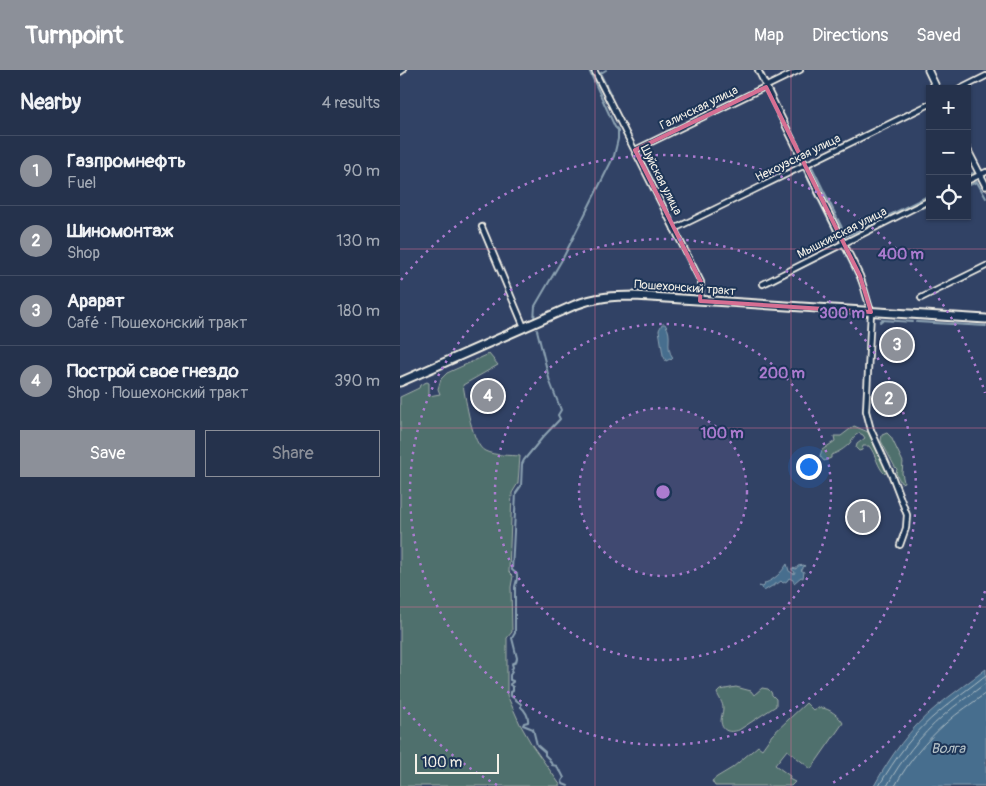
<!DOCTYPE html>
<html lang="en">
<head>
<meta charset="utf-8">
<style>
	:root { --surface:#25324c; --page:#2d3a53; --text:#f1f3f6; --muted:#a3aab5; --line:#424d64; --accent:#8c9099 }
	body { margin:0; font-family:Pangolin,sans-serif; background:var(--page); color:var(--text) }
	.controls { position:absolute; right:15px; top:15px; display:grid; overflow:hidden; border-radius:0px; box-shadow:0 1px 4px #0004 }
	.controls button { width:45px; height:45px; display:grid; place-items:center; padding:0; border:0; border-bottom:1px solid var(--line); background:var(--surface); color:var(--text); font:25px sans-serif }
	.scale { position:absolute; left:15px; bottom:12px; width:84px; box-sizing:border-box; padding-left:5px; border:2px solid #f4f1e8; border-top:0; font-size:14px; line-height:18px; white-space:nowrap; color:#f4f1e8; -webkit-text-stroke:4px #1d3557; paint-order:stroke }
	.you { position:absolute; left:408px; top:396px; width:18px; height:18px; margin:-12px; border:4px solid #fff; border-radius:50%; background:#1a73e8; box-shadow:0 0 0 8px #1a73e833 }
	.badge { display:grid; place-items:center; width:32px; height:32px; border-radius:50%; background:var(--accent); color:#fff; font-size:16px; font-weight:700 }
	.pin { position:absolute; translate:-50% -50%; border:2px solid #fff; box-shadow:0 1px 5px #0006 }
	.list { margin:0; padding:0; list-style:none }
	h2 { display:flex; justify-content:space-between; align-items:center; height:65px; margin:0; padding:0 20px; font-size:21px }
	h2 small { font-size:16px; font-weight:400; color:var(--muted) }
	.list li { display:grid; grid-template-columns:32px 1fr auto; gap:15px; align-items:center; box-sizing:border-box; height:70px; padding:0 20px; border-top:1px solid var(--line) }
	.list b { display:block; font-size:19px; white-space:nowrap }
	.list p { margin:0; font-size:16px; white-space:nowrap; color:var(--muted) }
	.list em { font-size:16px; font-style:normal; color:var(--muted) }
	.actions { display:flex; gap:10px; padding:15px 20px }
	.actions a { flex:1; padding:11px 0; border:1px solid var(--accent); border-radius:0px; text-align:center; font-size:18px; color:var(--accent) }
	.actions .main { background:var(--accent); color:#fff }
	.icon { flex:none; width:28px; height:28px; fill:none; stroke:currentColor; stroke-width:2; stroke-linecap:round; stroke-linejoin:round }
	.map { position:relative; flex:none; width:586px; height:716px; overflow:hidden }
	header { display:flex; align-items:center; gap:30px; box-sizing:border-box; height:70px; padding:0 25px; background:var(--accent); color:#fff }
	header strong { font-size:24px }
	nav { display:flex; gap:28px; margin-inline-start:auto; font-size:18px }
	main { display:flex }
	aside { flex:1; background:var(--surface) }
	.map>svg:first-child { display:block }
</style>
</head>
<body>
<header>
<strong>Turnpoint</strong>
<nav><a>Map</a><a>Directions</a><a>Saved</a></nav>
</header>
<main>
<aside>
<h2>Nearby<small>4 results</small></h2>
<ul class="list">
<li><span class="badge">1</span><div><b>Газпромнефть</b><p>Fuel</p></div><em>90 m</em></li>
<li><span class="badge">2</span><div><b>Шиномонтаж</b><p>Shop</p></div><em>130 m</em></li>
<li><span class="badge">3</span><div><b>Арарат</b><p>Café · Пошехонский тракт</p></div><em>180 m</em></li>
<li><span class="badge">4</span><div><b>Построй свое гнездо</b><p>Shop · Пошехонский тракт</p></div><em>390 m</em></li>
</ul>
<div class="actions"><a class="main">Save</a><a>Share</a></div>
</aside>
<div class="map">
<svg width="586" height="716" viewBox="0 0 586 716">
	<rect width="100%" height="100%" fill="#314265"/>
	<filter id="ink" filterUnits="userSpaceOnUse"><feTurbulence type="fractalNoise" baseFrequency=".02" numOctaves="2"/><feDisplacementMap in="SourceGraphic" scale="10" xChannelSelector="R" yChannelSelector="G"/><feConvolveMatrix kernelMatrix="1 2 1 2 8 2 1 2 1" color-interpolation-filters="sRGB"/></filter>
	<g filter="url(#ink)">
		<g fill="#506f6d" stroke="#a2b0aa">
			<path d="M89,284L98,295L63,315C66,330 72,375 85,381C95,386 109,385 120,386L118,413L112,423L109,502L113,506L111,517L112,562L107,568V625L120,654L132,675L161,716H0V327L19,318L20,315L27,312L29,313V326L40,324L38,319L41,309L47,303Z"/>
			<path d="M454,356L468,362L487,401L485,404C477,397 476,384 469,376H463L462,380L459,381L456,378L457,374L465,368L463,365L459,363C454,366 453,368 450,373C444,379 439,382 431,385V388L424,391L420,386L422,380L435,371L434,366H441Z"/>
			<polygon points="487,363 491,367 503,392 502,403 504,412 501,413 496,403 497,399 495,397 481,371 482,365"/>
			<path d="M336,617L351,621L354,625L362,618L368,619L371,622L372,625L376,629V636L339,660C330,663 322,662 321,651C321,647 323,642 323,638C323,633 319,628 317,623L320,620Z"/>
			<path d="M406,633L413,640C416,639 418,637 421,638C429,638 439,646 443,653L411,699L387,680L375,695L390,706L389,709L395,712L391,716H315L312,711L317,707L332,698L358,676L362,679L372,665Z"/>
		</g>
		<g fill="#466e8e" stroke="#8ca2b2">
			<path d="M262,254H265C274,267 264,275 273,288L271,290L270,289L266,291L263,285L259,260Z"/>
			<path d="M387,494L389,501L394,504L395,502L392,500V498L396,499L398,496L404,495L405,496L403,497V499L401,500L404,502L403,508L401,507L394,513L393,510L389,508L387,511L383,513L381,511L377,514H374V516H372L364,521L359,516L363,517L364,516L365,513C374,510 381,503 387,494Z"/>
			<path d="M586,599V716H474C490,687 510,658 536,637C552,624 569,612 586,599Z"/>
		</g>
		<g fill="none" stroke-linecap="round" stroke-linejoin="round">
			<g stroke="#aebdc4" stroke-width="1">
				<path d="M479,716C495,688 515,661 540,641C555,628 571,617 586,605"/>
				<path d="M487,716C501,690 520,666 543,646C556,634 572,624 586,613"/>
				<path d="M495,716C508,692 526,671 546,653C558,642 573,633 586,623"/>
			</g>
			<g stroke="#8ca2b2" stroke-width="2">
				<polyline points="206,0 201,3 201,5 211,25"/>
				<polyline points="412,97 446,166 460,160 530,125"/>
				<polyline points="404,101 438,169"/>
				<polyline points="567,106 573,103"/>
				<polyline points="567,116 577,112 586,128"/>
				<polyline points="522,138 530,134"/>
				<polyline points="368,215 441,178 443,179 461,216"/>
				<polyline points="134,250 135,236 163,188 214,86 218,69 218,60 215,57 189,0"/>
				<polyline points="480,252 482,250 513,252"/>
				<polyline points="517,252 586,256"/>
				<path d="M137,260L150,312L161,340L158,345L160,349L143,367L124,390L122,394L121,416L116,423L112,500L117,504V509L115,517V563L112,568L117,588L116,592L112,594L113,597L111,601L112,602L110,605V610L113,611V612L110,614V615L113,617V621L111,622V626L121,634V637C125,640 129,647 128,652L124,653L123,655L133,659L137,675L145,682V685L149,689L152,695L157,696L159,701L161,702L164,708L162,711L163,714L168,716"/>
			</g>
			<defs>
				<g id="minor">
					<polyline points="194,0 301,212 300,231"/>
					<polyline points="358,0 460,206 464,218 471,242 466,341 471,360 492,406 507,445 506,458 500,475"/>
					<polyline points="0,2 3,0"/>
					<polyline points="560,19 586,6"/>
					<polyline points="235,80 400,0"/>
					<polyline points="567,111 586,102"/>
					<polyline points="82,157 124,257"/>
					<polyline points="274,159 530,34"/>
					<polyline points="363,214 530,130"/>
					<polyline points="521,228 586,196"/>
				</g>
				<g id="tertiary">
					<polyline points="528,0 537,19"/>
					<polyline points="567,79 586,116"/>
				</g>
				<path id="primary" d="M0,312L175,235C196,227 213,226 235,226L586,249"/>
			</defs>
			<use href="#minor" stroke="#f4f1e8" stroke-width="8"/>
			<use href="#tertiary" stroke="#f4f1e8" stroke-width="9"/>
			<use href="#primary" stroke="#f4f1e8" stroke-width="11"/>
			<use href="#minor" stroke="#1d3557" stroke-width="4.5"/>
			<use href="#tertiary" stroke="#1d3557" stroke-width="5.5"/>
			<use href="#primary" stroke="#1d3557" stroke-width="7"/>
		</g>
	</g>
	<path fill="none" stroke="#d66f93" stroke-width="4" stroke-linejoin="round" d="M366,17L460,206L471,242L300,231L301,212L235,80Z"/>
	<path fill="none" stroke="#d66f93" stroke-width="1" stroke-opacity="0.55" d="M195,0V716M391,0V716M0,179H586M0,358H586M0,537H586"/>
	<circle cx="263" cy="422" r="84" fill="#ab7bcf" fill-opacity=".12"/>
	<g fill="none" stroke="#ab7bcf" stroke-width="2.5" stroke-dasharray="2.5 5">
		<circle cx="263" cy="422" r="84"/>
		<circle cx="263" cy="422" r="168"/>
		<circle cx="263" cy="422" r="253"/>
		<path d="M585 521A337 337 0 0 1 429 715M97 715A337 337 0 0 1 1 634M1 210A337 337 0 0 1 585 323"/>
	</g>
	<g text-anchor="middle" dominant-baseline="central" stroke-width="4" stroke-linejoin="round" paint-order="stroke">
		<g font-size="12" fill="#f4f1e8" stroke="#1d3557">
			<text transform="translate(299 38) rotate(-26)">Галичская улица</text>
			<text transform="translate(398 88) rotate(-26)">Некоузская улица</text>
			<text transform="translate(261 110) rotate(63)">Шуйская улица</text>
			<text transform="translate(442 163) rotate(-27)">Мышкинская улица</text>
			<text transform="translate(285 218) rotate(4)">Пошехонский тракт</text>
		</g>
		<g font-size="14" font-style="italic" fill="#b7c3c8" stroke="#1d3557">
			<text x="548" y="678">Волга</text>
		</g>
	</g>
	<circle cx="263" cy="422" r="8" fill="#ab7bcf" stroke="#1d3557" stroke-width="2.5"/>
	<g font-size="15" text-anchor="middle" font-weight="bold" fill="#ab7bcf" stroke="#1d3557" stroke-width="4" stroke-linejoin="round" paint-order="stroke">
		<text x="501" y="189">400 m</text>
		<text x="442" y="248">300 m</text>
		<text x="382" y="308">200 m</text>
		<text x="322" y="368">100 m</text>
	</g>
</svg>
<div class="controls">
<button>+</button>
<button>−</button>
<button><svg class="icon" aria-label="locate" viewBox="0 0 24 24"><circle cx="12" cy="12" r="6"/><path d="M12 2v4M12 18v4M2 12h4M18 12h4"/></svg></button>
</div>
<div class="scale">100 m</div>
<div class="you"></div>
<div class="pin badge" style="left:463px;top:447px">1</div>
<div class="pin badge" style="left:489px;top:329px">2</div>
<div class="pin badge" style="left:497px;top:275px">3</div>
<div class="pin badge" style="left:88px;top:326px">4</div>
</div>
</main>
</body>
</html>
